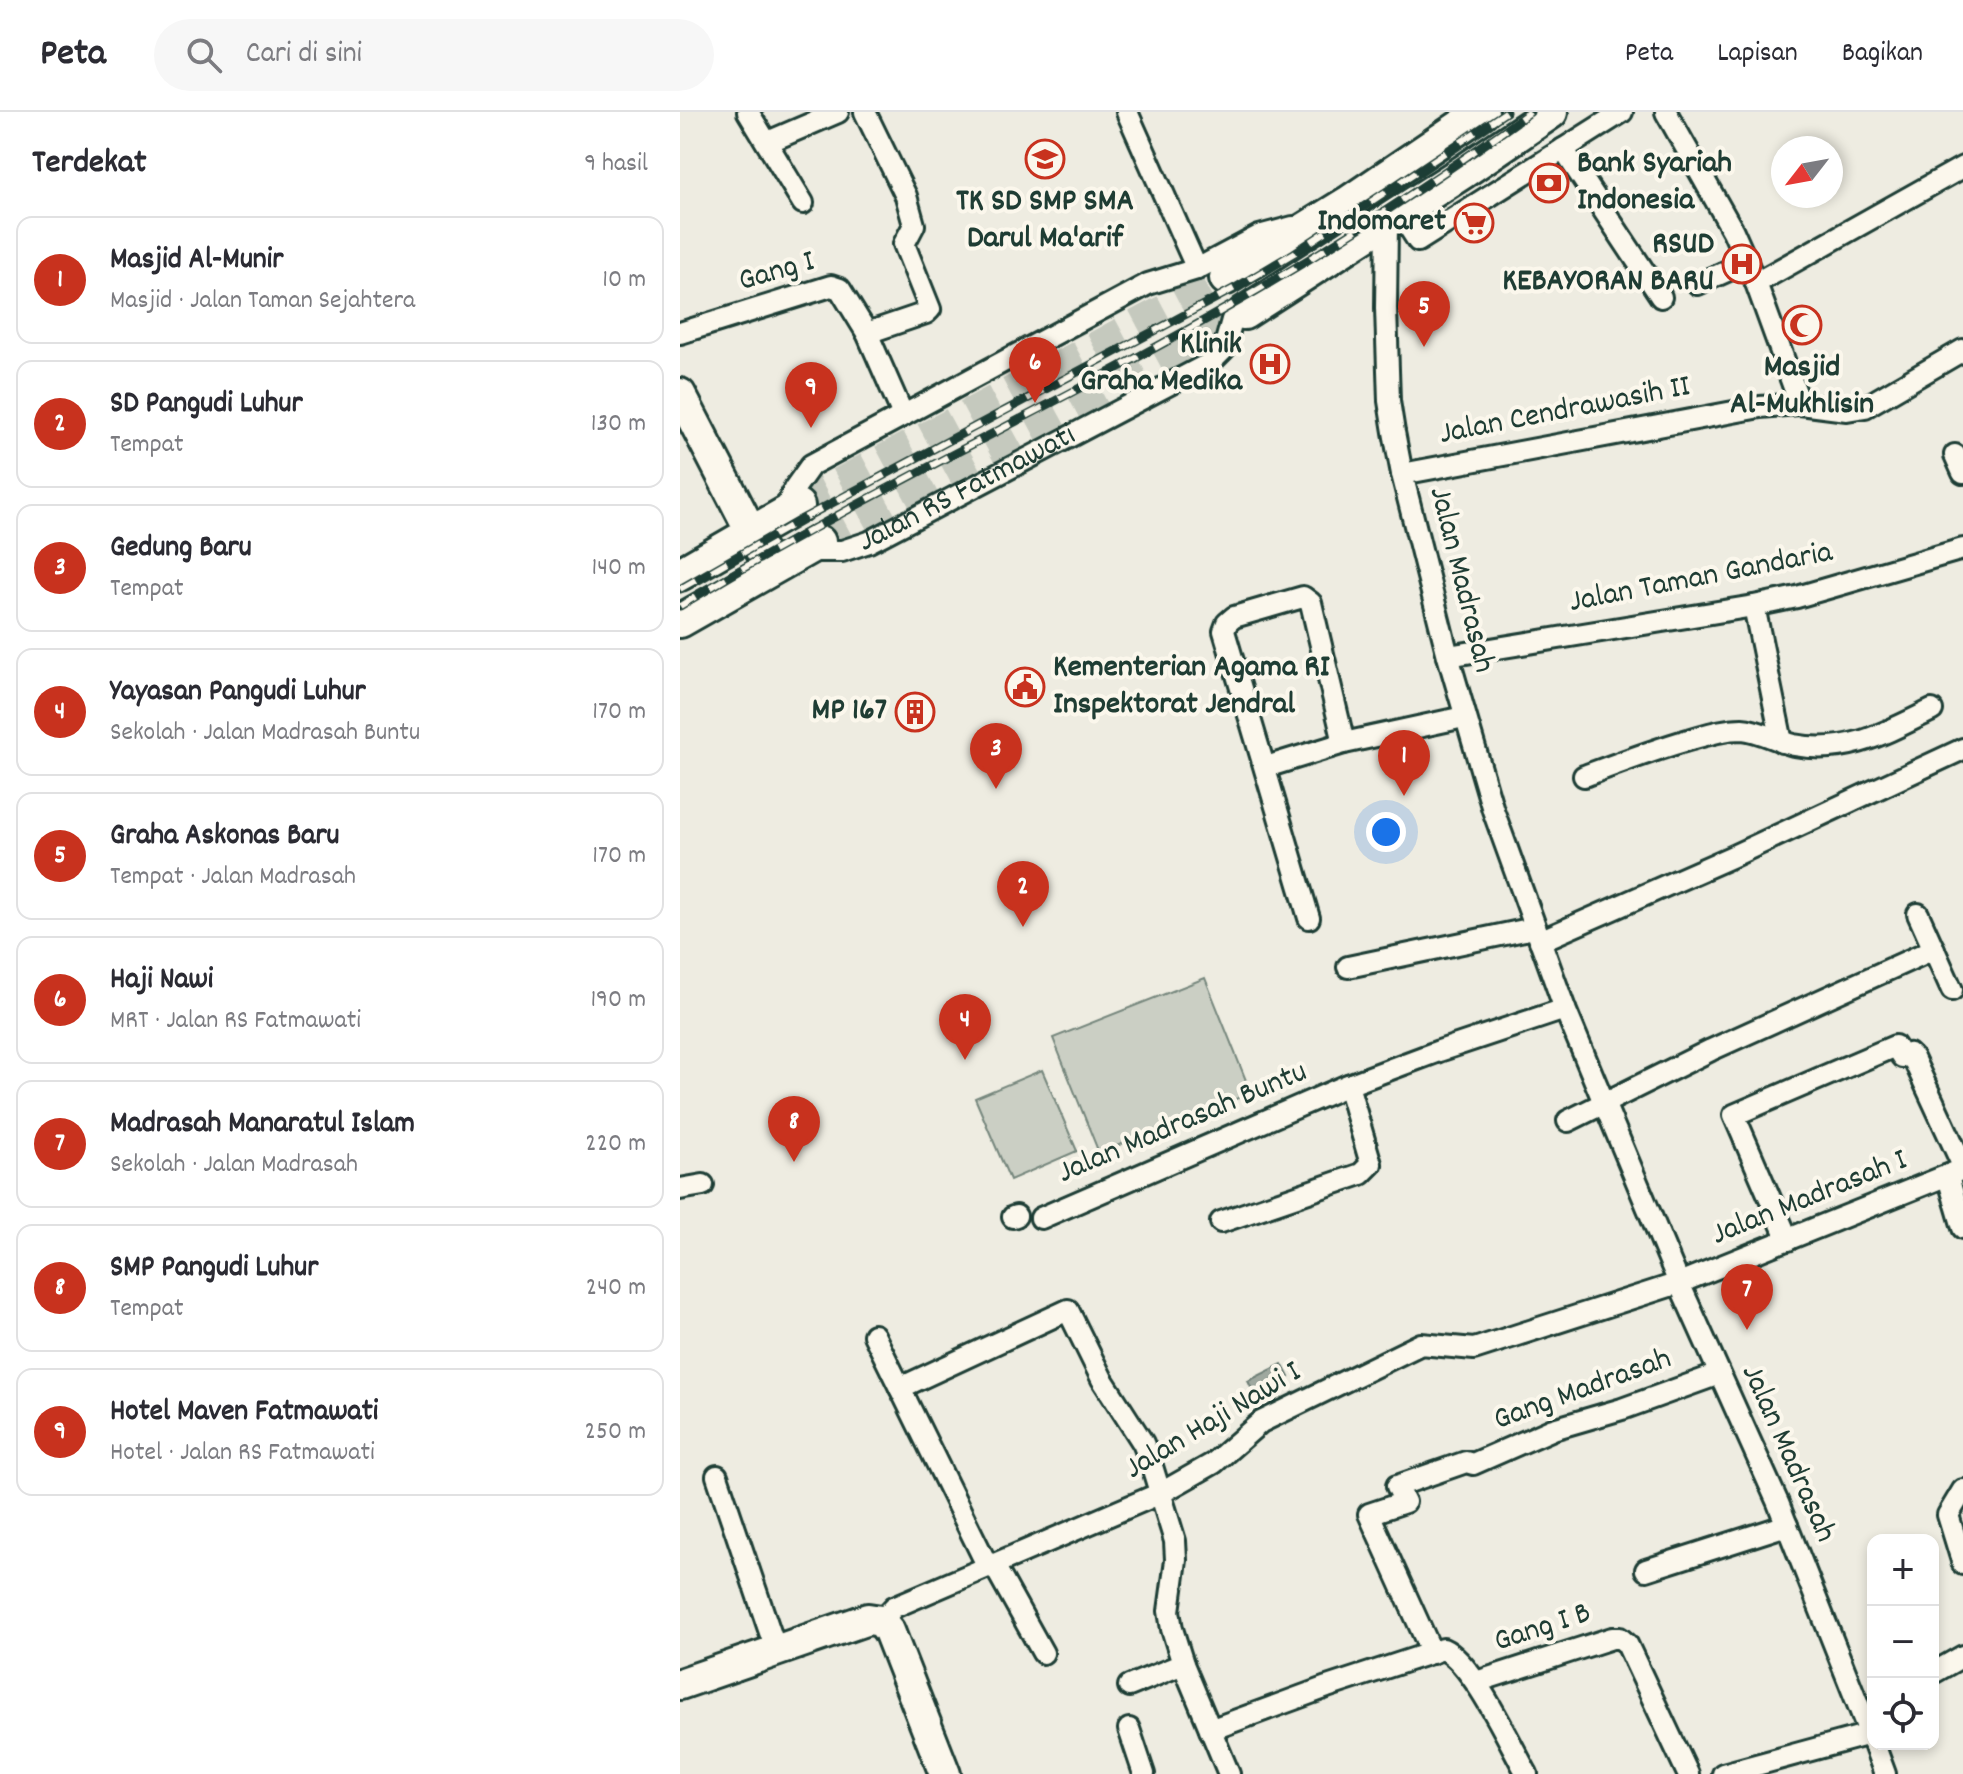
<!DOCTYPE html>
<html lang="id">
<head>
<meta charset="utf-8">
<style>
	:root { --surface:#fff; --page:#f7f7f7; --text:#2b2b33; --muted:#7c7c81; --line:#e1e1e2; --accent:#c8321e }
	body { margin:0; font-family:Dekko,sans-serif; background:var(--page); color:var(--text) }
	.controls { position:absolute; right:24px; bottom:24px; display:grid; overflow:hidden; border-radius:16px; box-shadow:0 4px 12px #0003 }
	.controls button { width:72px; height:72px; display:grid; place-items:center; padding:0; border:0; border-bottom:2px solid var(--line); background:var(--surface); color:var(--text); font:40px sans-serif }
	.compass { position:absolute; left:1091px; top:24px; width:72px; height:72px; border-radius:50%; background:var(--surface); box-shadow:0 4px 12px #0003; rotate:239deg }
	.you { position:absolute; left:706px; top:720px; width:28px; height:28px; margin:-20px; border:6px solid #fff; border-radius:50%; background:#1a73e8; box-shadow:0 0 0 12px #1a73e833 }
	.badge { display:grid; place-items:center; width:52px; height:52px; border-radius:50%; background:var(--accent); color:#fff; font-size:26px; font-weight:700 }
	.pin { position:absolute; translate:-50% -66px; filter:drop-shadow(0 2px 4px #0008) }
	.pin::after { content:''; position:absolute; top:42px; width:28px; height:24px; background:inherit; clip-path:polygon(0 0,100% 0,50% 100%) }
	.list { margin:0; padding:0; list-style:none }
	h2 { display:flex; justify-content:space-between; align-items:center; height:104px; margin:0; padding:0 32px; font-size:34px }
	h2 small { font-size:26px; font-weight:400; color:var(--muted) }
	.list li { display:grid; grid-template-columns:52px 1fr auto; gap:24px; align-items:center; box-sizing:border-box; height:128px; margin:0 16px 16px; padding:0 16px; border:2px solid var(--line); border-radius:16px }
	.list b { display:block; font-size:30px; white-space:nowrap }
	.list p { margin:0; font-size:26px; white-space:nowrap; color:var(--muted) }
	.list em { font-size:26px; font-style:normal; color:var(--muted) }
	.icon { flex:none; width:44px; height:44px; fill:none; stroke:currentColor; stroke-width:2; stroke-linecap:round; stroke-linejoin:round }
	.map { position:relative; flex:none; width:1283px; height:1662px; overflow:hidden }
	header { display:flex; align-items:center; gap:48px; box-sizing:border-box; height:112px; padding:0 40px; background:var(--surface); border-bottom:2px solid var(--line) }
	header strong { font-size:38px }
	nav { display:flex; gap:44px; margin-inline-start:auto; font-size:28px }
	.search { width:560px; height:72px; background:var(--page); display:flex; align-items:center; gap:20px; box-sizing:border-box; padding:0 28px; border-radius:44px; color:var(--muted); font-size:30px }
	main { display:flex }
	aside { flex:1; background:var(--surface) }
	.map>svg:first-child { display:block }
</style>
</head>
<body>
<header>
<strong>Peta</strong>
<div class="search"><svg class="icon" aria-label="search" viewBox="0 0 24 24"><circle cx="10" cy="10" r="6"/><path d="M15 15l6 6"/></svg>Cari di sini</div>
<nav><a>Peta</a><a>Lapisan</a><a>Bagikan</a></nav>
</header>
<main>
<aside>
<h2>Terdekat<small>9 hasil</small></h2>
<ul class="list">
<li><span class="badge">1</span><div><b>Masjid Al-Munir</b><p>Masjid · Jalan Taman Sejahtera</p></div><em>10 m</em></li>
<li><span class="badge">2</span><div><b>SD Pangudi Luhur</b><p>Tempat</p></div><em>130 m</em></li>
<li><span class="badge">3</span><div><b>Gedung Baru</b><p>Tempat</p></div><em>140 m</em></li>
<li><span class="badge">4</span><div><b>Yayasan Pangudi Luhur</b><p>Sekolah · Jalan Madrasah Buntu</p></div><em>170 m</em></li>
<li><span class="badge">5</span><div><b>Graha Askonas Baru</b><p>Tempat · Jalan Madrasah</p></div><em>170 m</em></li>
<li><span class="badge">6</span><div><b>Haji Nawi</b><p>MRT · Jalan RS Fatmawati</p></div><em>190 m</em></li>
<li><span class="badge">7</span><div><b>Madrasah Manaratul Islam</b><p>Sekolah · Jalan Madrasah</p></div><em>220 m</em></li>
<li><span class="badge">8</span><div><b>SMP Pangudi Luhur</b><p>Tempat</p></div><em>240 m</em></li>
<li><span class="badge">9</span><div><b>Hotel Maven Fatmawati</b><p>Hotel · Jalan RS Fatmawati</p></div><em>250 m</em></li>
</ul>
</aside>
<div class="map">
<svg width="1283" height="1662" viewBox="0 0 1283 1662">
	<rect width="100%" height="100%" fill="#eeece1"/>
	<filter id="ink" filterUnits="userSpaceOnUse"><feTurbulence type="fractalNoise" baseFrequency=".0125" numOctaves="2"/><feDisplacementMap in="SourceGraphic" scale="16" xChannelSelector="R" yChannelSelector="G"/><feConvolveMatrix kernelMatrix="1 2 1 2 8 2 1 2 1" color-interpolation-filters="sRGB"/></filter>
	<g filter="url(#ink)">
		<g fill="#cbcfc4" stroke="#75867c" stroke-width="2">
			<polygon points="525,866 571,981 419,1041 373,926"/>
			<polygon points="362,958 397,1039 330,1068 295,986"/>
		</g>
		<polygon fill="#9fa89f" stroke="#6c7d74" stroke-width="2" points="602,1252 609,1265 574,1282 568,1269"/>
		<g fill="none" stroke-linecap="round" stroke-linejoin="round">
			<g stroke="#c5c9be" stroke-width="32" stroke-dasharray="32 16" stroke-linecap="butt">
				<polyline points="118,394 546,166"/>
				<polyline points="139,430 564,201"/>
			</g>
			<defs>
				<g id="street">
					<polyline points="68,0 123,91"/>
					<polyline points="185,0 226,84 234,113 224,132 250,197 246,201 187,221 223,303"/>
					<polyline points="447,0 517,157"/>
					<polyline points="986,0 1053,119 1076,171 1120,292"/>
					<polyline points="88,30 158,0"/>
					<polyline points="883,37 981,185"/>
					<polyline points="720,101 738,129 942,0"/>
					<polyline points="707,110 706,196 709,289 714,320 722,362 768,544 813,698 885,897 999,1171 1098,1391 1193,1630"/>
					<polyline points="1076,171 1283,55"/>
					<polyline points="1018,172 1067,150"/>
					<polyline points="0,221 151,174 160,177 187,221"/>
					<polyline points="1275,343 1283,361"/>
					<polyline points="722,362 1080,295 1120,292 1167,298 1185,295 1283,238"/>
					<polyline points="104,401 114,377 131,353 468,172 517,157 579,124 613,115"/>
					<path id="s1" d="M126,439H162L189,430L530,251L544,237L552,208"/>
					<polyline points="1074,494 1102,630"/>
					<polyline points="768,544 1074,494 1117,485 1283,437"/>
					<polyline points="586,655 664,631 784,605"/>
					<path d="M904,664C939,651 973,638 1008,628C1026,623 1043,617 1062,617C1079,618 1097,629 1114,633C1168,643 1205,621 1252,598"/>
					<polyline points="1238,802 1272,878"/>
					<polyline points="629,806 544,519 547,511 554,505 623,485 631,491 664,631"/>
					<polyline points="860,829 1051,745 1283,637"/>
					<polyline points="668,855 854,816"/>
					<polyline points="888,1009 1031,938 1254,837"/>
					<polyline points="1268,1065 1283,1116"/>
					<polyline points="0,1077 23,1073"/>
					<polyline points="333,1105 336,1104"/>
					<polyline points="361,1106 668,973 759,939 885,897"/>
					<polyline points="541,1110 681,1062 691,1052 668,973"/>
					<polyline points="1108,1128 1054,1003 1215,934 1222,945 1229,942 1233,946 1283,1054"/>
					<polyline points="194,1223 308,1455"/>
					<polyline points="220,1276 388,1198 422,1267 463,1331 471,1351 495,1429 496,1448 489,1499 492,1517 503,1552 549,1662"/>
					<polyline points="37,1364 96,1538"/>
					<polyline points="1283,1378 1268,1403 1283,1452"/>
					<polyline points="314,1453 363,1541"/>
					<polyline points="966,1458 1107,1413"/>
					<polyline points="201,1509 214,1495 481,1381 534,1351 581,1310 741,1232 794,1237 999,1171 1283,1057"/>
					<polyline points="752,1541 689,1402 725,1390 717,1374 786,1350 793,1352 873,1317 942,1297 1039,1262"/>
					<polyline points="1253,1561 1283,1544"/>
					<polyline points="796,1570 932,1526 940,1526 947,1532 1008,1662"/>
					<polyline points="449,1574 503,1552"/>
					<polyline points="449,1617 464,1662"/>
					<path d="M530,1618L647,1575L763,1537C793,1550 830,1632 847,1662"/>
					<polyline points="1194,1632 1205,1662"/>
					<polyline points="1043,1662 1190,1622"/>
				</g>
				<g id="secondary">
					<polyline points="0,282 90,456"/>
					<polyline points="0,1572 188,1507 201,1509 209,1519 265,1662"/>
				</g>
				<g id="primary">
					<polyline points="546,166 668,91 802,0"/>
					<polyline points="564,201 783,60 871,0"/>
					<polyline points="0,462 118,394"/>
					<polyline points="0,509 139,430"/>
				</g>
			</defs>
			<use href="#street" stroke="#1f3d34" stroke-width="26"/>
			<use href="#secondary" stroke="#1f3d34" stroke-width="36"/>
			<use href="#primary" stroke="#1f3d34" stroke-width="38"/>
			<use href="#street" stroke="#fbf7ec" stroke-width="20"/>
			<use href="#secondary" stroke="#fbf7ec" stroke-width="30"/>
			<use href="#primary" stroke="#fbf7ec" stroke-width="32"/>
			<defs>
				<g id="rail">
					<polyline points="0,477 122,407 555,176 614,141 826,0"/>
					<path d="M0,494C182,382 377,294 562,187C661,130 757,67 850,0"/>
				</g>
			</defs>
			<use href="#rail" stroke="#1f3d34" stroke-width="9"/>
			<use href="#rail" stroke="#fbf7ec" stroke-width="6" stroke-dasharray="18" stroke-linecap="butt"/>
		</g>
	</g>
	<defs>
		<symbol id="school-ring" viewBox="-11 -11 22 22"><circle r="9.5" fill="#fbf7ec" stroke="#c8321e" stroke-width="1.5"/><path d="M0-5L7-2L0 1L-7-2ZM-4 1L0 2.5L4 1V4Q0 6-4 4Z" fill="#c8321e"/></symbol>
		<symbol id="bank-ring" viewBox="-11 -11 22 22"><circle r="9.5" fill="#fbf7ec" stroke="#c8321e" stroke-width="1.5"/><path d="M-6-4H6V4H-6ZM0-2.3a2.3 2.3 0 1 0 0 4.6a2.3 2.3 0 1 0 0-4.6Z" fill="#c8321e"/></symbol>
		<symbol id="supermarket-ring" viewBox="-11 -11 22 22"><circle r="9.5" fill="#fbf7ec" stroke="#c8321e" stroke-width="1.5"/><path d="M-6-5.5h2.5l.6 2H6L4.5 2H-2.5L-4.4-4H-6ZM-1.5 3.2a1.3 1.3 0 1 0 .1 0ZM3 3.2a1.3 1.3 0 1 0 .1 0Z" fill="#c8321e"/></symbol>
		<symbol id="hospital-ring" viewBox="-11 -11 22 22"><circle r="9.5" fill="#fbf7ec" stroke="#c8321e" stroke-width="1.5"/><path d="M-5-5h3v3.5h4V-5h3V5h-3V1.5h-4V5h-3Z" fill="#c8321e"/></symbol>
		<symbol id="mosque-ring" viewBox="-11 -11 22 22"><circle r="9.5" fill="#fbf7ec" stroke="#c8321e" stroke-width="1.5"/><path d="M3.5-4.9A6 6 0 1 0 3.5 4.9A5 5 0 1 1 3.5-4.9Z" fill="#c8321e"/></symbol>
		<symbol id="civic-ring" viewBox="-11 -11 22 22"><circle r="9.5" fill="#fbf7ec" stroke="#c8321e" stroke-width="1.5"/><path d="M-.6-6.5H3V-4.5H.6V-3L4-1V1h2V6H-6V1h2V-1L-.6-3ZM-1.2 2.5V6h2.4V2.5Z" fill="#c8321e"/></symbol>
		<symbol id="building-ring" viewBox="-11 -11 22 22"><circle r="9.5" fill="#fbf7ec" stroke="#c8321e" stroke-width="1.5"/><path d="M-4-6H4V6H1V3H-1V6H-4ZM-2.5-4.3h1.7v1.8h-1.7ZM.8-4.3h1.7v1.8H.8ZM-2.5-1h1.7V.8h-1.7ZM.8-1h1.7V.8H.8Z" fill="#c8321e"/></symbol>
	</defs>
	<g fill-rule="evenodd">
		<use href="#school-ring" x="343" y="25" width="44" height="44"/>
		<use href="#bank-ring" x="847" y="49" width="44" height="44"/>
		<use href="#supermarket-ring" x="772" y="89" width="44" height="44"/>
		<use href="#hospital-ring" x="1040" y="130" width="44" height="44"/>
		<use href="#mosque-ring" x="1100" y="191" width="44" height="44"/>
		<use href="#hospital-ring" x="568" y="230" width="44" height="44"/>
		<use href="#civic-ring" x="323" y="553" width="44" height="44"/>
		<use href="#building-ring" x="213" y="578" width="44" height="44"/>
	</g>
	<g text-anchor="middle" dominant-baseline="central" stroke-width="8" stroke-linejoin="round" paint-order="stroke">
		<g font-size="32" font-weight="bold" fill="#1f3d34" stroke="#fbf7ec" text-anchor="end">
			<text x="897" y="53" text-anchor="start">Bank Syariah<tspan x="897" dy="37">Indonesia</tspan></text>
			<text x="365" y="91" text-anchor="middle">TK SD SMP SMA<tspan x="365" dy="37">Darul Ma'arif</tspan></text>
			<text x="766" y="111">Indomaret</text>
			<text x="1034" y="134">RSUD<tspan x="1034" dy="37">KEBAYORAN BARU</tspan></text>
			<text x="562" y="234">Klinik<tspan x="562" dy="37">Graha Medika</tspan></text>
			<text x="1122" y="257" text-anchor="middle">Masjid<tspan x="1122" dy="37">Al-Mukhlisin</tspan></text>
			<text x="373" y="557" text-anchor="start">Kementerian Agama RI<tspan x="373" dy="37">Inspektorat Jendral</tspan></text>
			<text x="207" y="600">MP 167</text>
		</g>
		<g font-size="32" fill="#1f3d34" stroke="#fbf7ec">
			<text transform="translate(97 161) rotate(-16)">Gang I</text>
			<text transform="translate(885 300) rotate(-11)">Jalan Cendrawasih II</text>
			<text stroke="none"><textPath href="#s1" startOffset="176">Jalan RS Fatmawati</textPath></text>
			<text transform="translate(1021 467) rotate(-11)">Jalan Taman Gandaria</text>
			<text transform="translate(780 468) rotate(76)">Jalan Madrasah</text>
			<text transform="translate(503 1012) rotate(-23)">Jalan Madrasah Buntu</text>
			<text transform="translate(1130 1087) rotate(-22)">Jalan Madrasah I</text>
			<text transform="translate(903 1279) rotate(-20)">Gang Madrasah</text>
			<text transform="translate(534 1310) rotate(-31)">Jalan Haji Nawi I</text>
			<text transform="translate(1107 1342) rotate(66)">Jalan Madrasah</text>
			<text transform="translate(863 1517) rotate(-18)">Gang I B</text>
		</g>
	</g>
</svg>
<div class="controls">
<button>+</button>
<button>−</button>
<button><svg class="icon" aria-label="locate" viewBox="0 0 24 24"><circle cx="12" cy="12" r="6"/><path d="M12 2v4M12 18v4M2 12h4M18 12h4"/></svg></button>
</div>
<svg class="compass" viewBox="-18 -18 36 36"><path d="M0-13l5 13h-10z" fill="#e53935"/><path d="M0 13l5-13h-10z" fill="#7c7c81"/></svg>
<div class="you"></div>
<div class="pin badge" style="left:724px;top:684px">1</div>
<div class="pin badge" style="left:343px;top:815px">2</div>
<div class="pin badge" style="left:316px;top:677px">3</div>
<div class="pin badge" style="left:285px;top:948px">4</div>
<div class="pin badge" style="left:744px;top:235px">5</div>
<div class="pin badge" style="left:355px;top:291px">6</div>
<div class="pin badge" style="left:1067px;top:1218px">7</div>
<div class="pin badge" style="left:114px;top:1050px">8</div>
<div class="pin badge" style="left:131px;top:316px">9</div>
</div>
</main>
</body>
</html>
